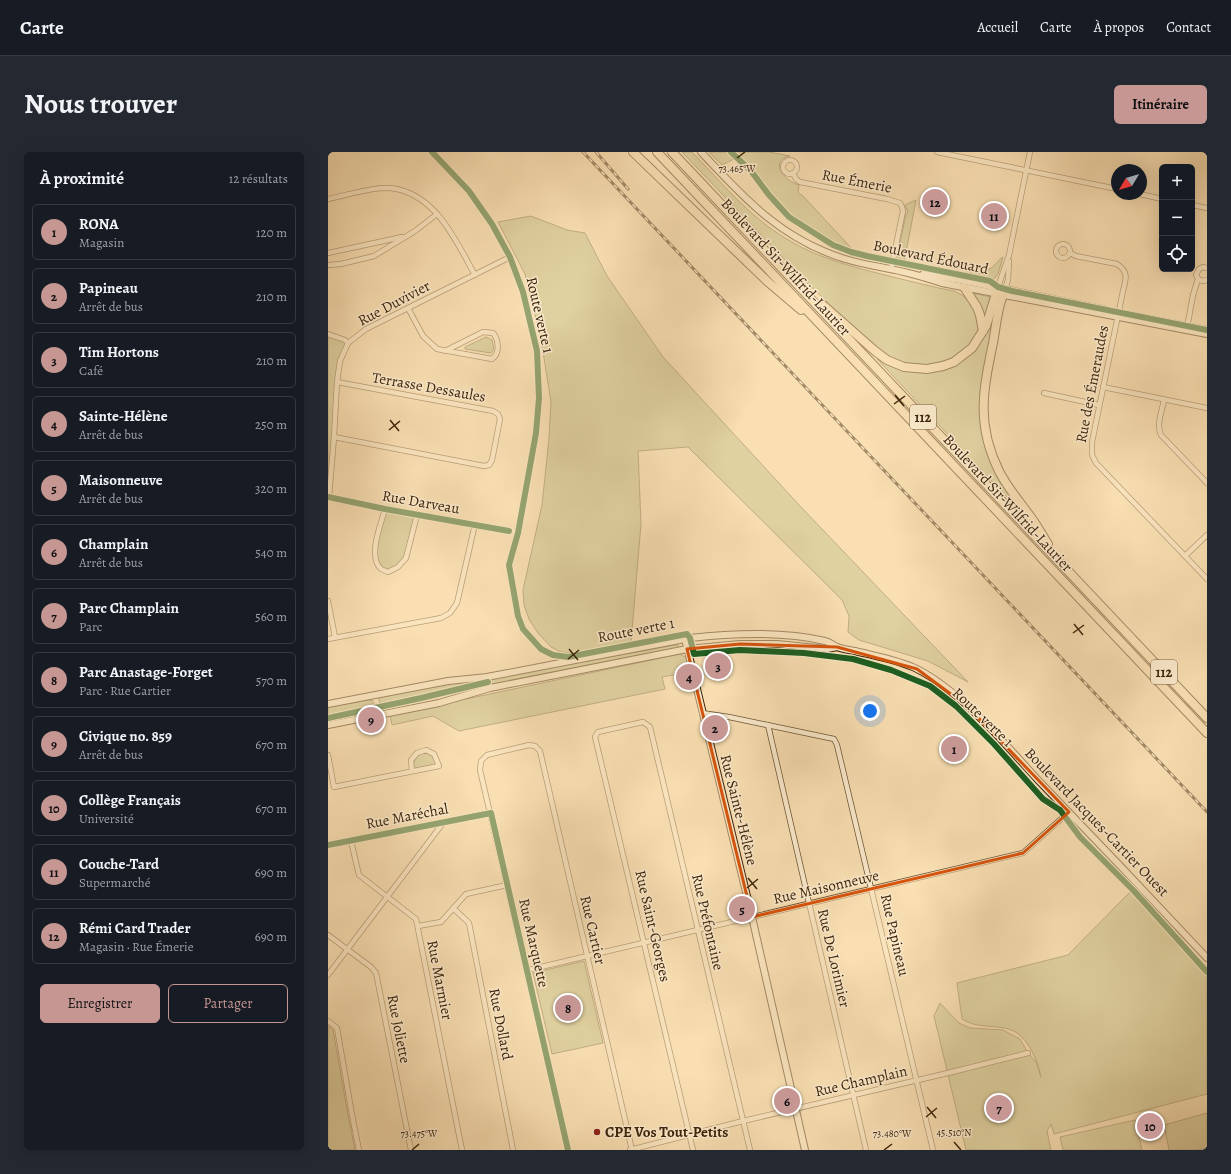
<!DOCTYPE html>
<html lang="fr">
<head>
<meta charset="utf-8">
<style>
	:root { --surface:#171b24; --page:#242831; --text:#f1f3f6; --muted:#9ea1a6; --line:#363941; --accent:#c59692 }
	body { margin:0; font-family:Alegreya,serif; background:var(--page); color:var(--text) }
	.controls { position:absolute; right:12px; top:12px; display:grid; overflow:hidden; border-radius:6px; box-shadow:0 4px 16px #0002 }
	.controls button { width:36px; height:36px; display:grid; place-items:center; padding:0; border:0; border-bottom:1px solid var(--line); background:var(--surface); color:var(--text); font:20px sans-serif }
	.compass { position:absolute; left:783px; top:12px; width:36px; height:36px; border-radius:50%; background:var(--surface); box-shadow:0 4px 16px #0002; rotate:232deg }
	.you { position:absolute; left:542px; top:559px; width:14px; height:14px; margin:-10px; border:3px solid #fff; border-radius:50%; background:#1a73e8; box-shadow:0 0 0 6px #1a73e833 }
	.badge { display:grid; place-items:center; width:26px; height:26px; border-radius:50%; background:var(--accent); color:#111; font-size:13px; font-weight:700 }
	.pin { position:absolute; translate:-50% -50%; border:2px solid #fff; box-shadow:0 1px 4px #0006 }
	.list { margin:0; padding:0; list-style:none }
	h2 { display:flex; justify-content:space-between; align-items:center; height:52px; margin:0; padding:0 16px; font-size:17px }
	h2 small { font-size:13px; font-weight:400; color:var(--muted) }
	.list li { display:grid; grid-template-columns:26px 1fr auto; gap:12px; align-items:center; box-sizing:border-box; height:56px; margin:0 8px 8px; padding:0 8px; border:1px solid var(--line); border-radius:6px }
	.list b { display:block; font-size:15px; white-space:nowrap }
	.list p { margin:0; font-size:13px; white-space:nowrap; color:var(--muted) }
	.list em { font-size:13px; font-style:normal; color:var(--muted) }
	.actions { display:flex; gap:8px; padding:12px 16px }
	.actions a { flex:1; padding:9px 0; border:1px solid var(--accent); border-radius:6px; text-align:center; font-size:14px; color:var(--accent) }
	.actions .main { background:var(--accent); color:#111 }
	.icon { flex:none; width:22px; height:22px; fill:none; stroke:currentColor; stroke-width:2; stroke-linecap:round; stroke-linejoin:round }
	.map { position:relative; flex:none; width:879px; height:998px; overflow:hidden; border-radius:6px }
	header { display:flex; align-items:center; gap:24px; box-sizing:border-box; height:56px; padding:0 20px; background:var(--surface); border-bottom:1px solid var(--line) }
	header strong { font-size:19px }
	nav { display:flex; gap:22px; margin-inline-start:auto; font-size:14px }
	.intro { display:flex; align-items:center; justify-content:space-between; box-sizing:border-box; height:96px; padding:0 24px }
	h1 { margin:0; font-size:28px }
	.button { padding:10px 18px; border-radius:6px; background:var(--accent); color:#111; font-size:14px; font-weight:700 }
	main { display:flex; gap:24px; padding:0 24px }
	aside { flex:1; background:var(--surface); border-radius:6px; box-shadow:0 4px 16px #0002 }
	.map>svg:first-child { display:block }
</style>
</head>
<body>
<header>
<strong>Carte</strong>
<nav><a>Accueil</a><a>Carte</a><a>À propos</a><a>Contact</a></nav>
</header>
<div class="intro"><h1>Nous trouver</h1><a class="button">Itinéraire</a></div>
<main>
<aside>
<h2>À proximité<small>12 résultats</small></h2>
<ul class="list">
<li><span class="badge">1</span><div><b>RONA</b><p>Magasin</p></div><em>120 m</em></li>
<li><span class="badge">2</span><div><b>Papineau</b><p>Arrêt de bus</p></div><em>210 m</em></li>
<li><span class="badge">3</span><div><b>Tim Hortons</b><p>Café</p></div><em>210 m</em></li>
<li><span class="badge">4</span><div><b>Sainte-Hélène</b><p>Arrêt de bus</p></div><em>250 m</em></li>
<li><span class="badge">5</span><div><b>Maisonneuve</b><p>Arrêt de bus</p></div><em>320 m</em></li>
<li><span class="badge">6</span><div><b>Champlain</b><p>Arrêt de bus</p></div><em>540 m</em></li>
<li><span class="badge">7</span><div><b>Parc Champlain</b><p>Parc</p></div><em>560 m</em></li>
<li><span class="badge">8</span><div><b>Parc Anastage-Forget</b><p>Parc · Rue Cartier</p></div><em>570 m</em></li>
<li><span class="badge">9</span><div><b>Civique no. 859</b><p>Arrêt de bus</p></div><em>670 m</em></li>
<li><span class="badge">10</span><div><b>Collège Français</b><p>Université</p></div><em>670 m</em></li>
<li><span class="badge">11</span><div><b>Couche-Tard</b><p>Supermarché</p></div><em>690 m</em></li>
<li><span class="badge">12</span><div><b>Rémi Card Trader</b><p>Magasin · Rue Émerie</p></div><em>690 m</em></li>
</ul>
<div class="actions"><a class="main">Enregistrer</a><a>Partager</a></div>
</aside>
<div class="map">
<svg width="879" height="998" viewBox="0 0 879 998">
	<rect width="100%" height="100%" fill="#f9dfb2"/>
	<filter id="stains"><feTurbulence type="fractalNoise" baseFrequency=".005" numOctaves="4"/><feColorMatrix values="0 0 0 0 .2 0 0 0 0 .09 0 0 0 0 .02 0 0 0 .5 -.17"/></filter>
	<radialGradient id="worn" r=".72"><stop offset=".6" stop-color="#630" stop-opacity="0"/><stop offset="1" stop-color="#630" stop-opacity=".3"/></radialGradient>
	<g fill="#c1c18a" stroke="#7f734a">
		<path d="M354,0H364C388,25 411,52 438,73C478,103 513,112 561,124C582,129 604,135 626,139L634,143L645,153L651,172L649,182L645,191L624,206L604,213H581L558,204L525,175L472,124Z"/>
		<path d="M381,0H441L462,4C440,8 457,30 471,33L470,41L475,44L527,100L506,92L463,64L412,4L394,13Z"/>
		<polygon points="588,48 576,111 570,108 569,105 578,62 579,62 580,58 578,57 577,53"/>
		<polygon points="203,64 239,78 257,81 279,124 335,205 472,354 640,530 600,509 531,488 520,480 521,464 514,448 360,295 310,299 313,372 303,490 247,501 233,500 223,495 210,481 201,467 196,453 195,438 214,353 221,287 223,250 213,187 197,122 170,70"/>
		<path d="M675,105L670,122L666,127H659L641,124L643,120L648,116L647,120L659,122V118C667,116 669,108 675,105Z"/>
		<polygon points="644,141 662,145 656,172"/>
		<polygon points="662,171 665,172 657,284 691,354 689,356 549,207 551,205 574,216 628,211"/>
		<polygon points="0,182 20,191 12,209 0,345"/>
		<polygon points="158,185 164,188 166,197 163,201 137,197 137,195"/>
		<polygon points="57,357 89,363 78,406 60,420 52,416 47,397"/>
		<polygon points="348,493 351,494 350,496 165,533 55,557 53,556 51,547 53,545 117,532 153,528"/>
		<polygon points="352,502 359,506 362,520 334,525 337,537 131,579 105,564 64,573 62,563"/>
		<polygon points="41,548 45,549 45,555 43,559 0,568 0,555"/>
		<path d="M98,600L105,604L108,612L85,617C86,607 88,603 98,600Z"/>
		<path d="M803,739L879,818V942L726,982L723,972L719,979L723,998H638L606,864L612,851L631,871L642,876L675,878L692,887L700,901L708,910L713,925C709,906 698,879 676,876C660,873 649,876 634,867L629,831L740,803Z"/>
		<polygon points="256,809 275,891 224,902 205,821"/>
		<polygon points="0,874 5,878 20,963 27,998 0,998"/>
		<polygon points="879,961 879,996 869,998 841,998 836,973"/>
		<polygon points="807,968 814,998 735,998 732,985"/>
	</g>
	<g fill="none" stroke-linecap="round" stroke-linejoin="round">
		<defs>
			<g id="street">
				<polyline points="609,0 789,37"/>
				<circle cx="462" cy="15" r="7"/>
				<polyline points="465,21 468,27 472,30 559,47 572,51 574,55 575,59 563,117"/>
				<polyline points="812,42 834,47"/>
				<path d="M0,47C20,43 49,33 69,37C110,46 129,91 147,123"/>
				<polyline points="864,53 879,56"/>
				<circle cx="735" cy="99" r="7"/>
				<polyline points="0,101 74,85"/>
				<path d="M742,101L748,104L789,112C801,120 798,127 795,139L764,290V303L768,311L879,427"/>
				<polyline points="0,113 13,112 46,104 87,79 109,62"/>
				<polyline points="879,116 875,115 871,117 868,123 871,128 876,129 879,128"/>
				<polyline points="670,135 681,103 702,0"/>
				<polyline points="677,137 680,128 681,109"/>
				<path d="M80,156L95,184L109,197L164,207C172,202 171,188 165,181L155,180L117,199"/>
				<polyline points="859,176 865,143 870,127"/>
				<polyline points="0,182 17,188 20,191"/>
				<polyline points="775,235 879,256"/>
				<polyline points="716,241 771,253"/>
				<path d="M836,248C834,259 828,273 833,283L879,331"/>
				<polyline points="6,285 156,314 161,313 164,308 172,267 170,262 165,259 9,230"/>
				<polyline points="0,345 57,357 181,379"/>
				<polyline points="1,345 6,285 9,230 12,209 20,191 38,177 178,107"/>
				<path d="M57,357C53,372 40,403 52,416C54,418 58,419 60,420L70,415L78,406L89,363"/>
				<polyline points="857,404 879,383"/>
				<polyline points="0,449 7,485"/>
				<polyline points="0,487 113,466 122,461 129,451 147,372"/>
				<polyline points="374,561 401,565 506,587 509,593 605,998"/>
				<polyline points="440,573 538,998"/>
				<polyline points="0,603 6,635 111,614 106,602 98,598 89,601 83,608 84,619"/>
				<polyline points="23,689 31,723 88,767 134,998"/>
				<polyline points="0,693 163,661"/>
				<polyline points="125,756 141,771 185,998"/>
				<polyline points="90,774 113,770 138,742 179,733"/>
				<polyline points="0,783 43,815 48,821 83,998"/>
				<polyline points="200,818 695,701 741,660"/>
				<polyline points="0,823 115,671"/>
				<polyline points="0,869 9,876 24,963 31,998"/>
				<polyline points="240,998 152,618 153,609 159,603 201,593 207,594 212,599 304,998"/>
				<polyline points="302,998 415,969 620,921 700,901"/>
				<polyline points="365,998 267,585 270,580 315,570 322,575 422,998"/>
			</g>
			<g id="secondary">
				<path d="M373,0C416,46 452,86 514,106C535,113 556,115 576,120C589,123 602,127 614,131L879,182"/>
				<polyline points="595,122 637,129 778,158"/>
				<polyline points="791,161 879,178"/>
				<polyline points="357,487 424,765 477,998"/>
				<path d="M0,552L120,529L159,525L362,486C406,481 454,479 497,489C502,490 505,493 509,495C514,497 521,498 527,499C547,504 571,508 589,517C634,540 676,591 710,628C767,687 823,746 879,806"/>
				<polyline points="0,573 111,551 162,536 359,497 412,492 449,492 499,497 509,495"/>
			</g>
			<g id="highway">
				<polyline points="305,0 440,130 473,158"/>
				<polyline points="329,0 879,581"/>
				<polyline points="344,0 879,566"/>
				<polyline points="636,135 649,155 652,163 655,179"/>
				<path d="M675,143C669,158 668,175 665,191C655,239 648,272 671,319C679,335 691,349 702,364C709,373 714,383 720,392"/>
				<polyline points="496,154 547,199 559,208 576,215 599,217 615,214 626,210 644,196 658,174 668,142"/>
			</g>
		</defs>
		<use href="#street" stroke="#6c5434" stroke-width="6"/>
		<use href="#secondary" stroke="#3d250a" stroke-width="8"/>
		<use href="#highway" stroke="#3d250a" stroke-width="10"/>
		<use href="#street" stroke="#fbeacd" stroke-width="4.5"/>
		<use href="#secondary" stroke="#fbeacd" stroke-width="6"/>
		<use href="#highway" stroke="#f9dfb2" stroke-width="8"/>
		<defs>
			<g id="rail">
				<polyline points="255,0 879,660"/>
				<polyline points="268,0 300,37"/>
			</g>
		</defs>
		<use href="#rail" stroke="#3d250a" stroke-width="3"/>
		<use href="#rail" stroke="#fbeacd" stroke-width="1.5" stroke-dasharray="4.5" stroke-linecap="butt"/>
		<defs>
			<g id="cycleway">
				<polyline points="104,0 141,39 164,72 182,105 195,140 209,199 211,246 208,281 190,381 181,413 190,464 195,477 213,497 225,503 240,505 359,482 362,486 366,502 412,498 476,501 525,507 563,518 602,534 628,554 666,592 715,647 732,658 752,685 806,739 879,820"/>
				<polyline points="403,0 423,19 441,43 461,65 505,93 523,100 539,104 662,129 670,135 684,139 879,178"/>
				<polyline points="0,345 57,357 181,379"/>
				<polyline points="0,566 93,546 160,530"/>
				<polyline points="0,693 163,661 240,998"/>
			</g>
		</defs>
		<use href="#cycleway" stroke="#fbeacd" stroke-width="8"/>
		<use href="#cycleway" stroke="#1b5e20" stroke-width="6"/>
	</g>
	<path d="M0 0H879V998H0ZM412,492L509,495L589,517L639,554L741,660L695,701L424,765L359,497Z" fill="#f9dfb2" fill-opacity=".55" fill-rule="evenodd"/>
	<path fill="none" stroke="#d7540c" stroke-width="3" stroke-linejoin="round" d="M412,492L509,495L589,517L639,554L741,660L695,701L424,765L359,497Z"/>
	<path fill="none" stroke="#3d250a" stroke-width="1.5" d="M409,6L417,0M567,243L576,254M566,252L577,244M62,268L71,279M61,278L72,269M746,472L755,483M745,481L756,473M241,497L250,508M240,507L251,498M420,726L429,737M419,736L430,727M599,955L608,966M598,965L609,956M626,990L633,998M84,998L91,992M556,998L564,992"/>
	<circle fill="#8f2418" stroke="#fbeacd" stroke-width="1.5" cx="269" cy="980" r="4"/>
	<g text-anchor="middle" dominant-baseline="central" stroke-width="3" stroke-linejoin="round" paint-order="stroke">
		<g fill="#fbeacd" stroke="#766044" stroke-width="1">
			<rect x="582" y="253" width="26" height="24" rx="3"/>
			<rect x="823" y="508" width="26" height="24" rx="3"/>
		</g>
		<g font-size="14" font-weight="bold" fill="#3d250a">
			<text x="595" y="265">112</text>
			<text x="836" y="520">112</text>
		</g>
		<g font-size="15" fill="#3d250a" stroke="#fbeacd">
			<text transform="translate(529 29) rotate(11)">Rue Émerie</text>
			<text transform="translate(603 105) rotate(12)">Boulevard Édouard</text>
			<text transform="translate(458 115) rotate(47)">Boulevard Sir-Wilfrid-Laurier</text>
			<text transform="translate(66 151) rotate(-28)">Rue Duvivier</text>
			<text transform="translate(212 163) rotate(77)">Route verte 1</text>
			<text transform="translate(764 232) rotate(-79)">Rue des Émeraudes</text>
			<text transform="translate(101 235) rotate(10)">Terrasse Dessaules</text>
			<text transform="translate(93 350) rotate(10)">Rue Darveau</text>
			<text transform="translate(680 351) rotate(47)">Boulevard Sir-Wilfrid-Laurier</text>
			<text transform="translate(308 478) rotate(-11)">Route verte 1</text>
			<text transform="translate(655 565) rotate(44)">Route verte 1</text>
			<text transform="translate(411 658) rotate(76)">Rue Sainte-Hélène</text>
			<text transform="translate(79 664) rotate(-11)">Rue Maréchal</text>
			<text transform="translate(769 670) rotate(46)">Boulevard Jacques-Cartier Ouest</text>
			<text transform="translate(498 735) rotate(-13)">Rue Maisonneuve</text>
			<text transform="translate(380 770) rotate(77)">Rue Préfontaine</text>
			<text transform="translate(325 774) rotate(77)">Rue Saint-Georges</text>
			<text transform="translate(265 778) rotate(77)">Rue Cartier</text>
			<text transform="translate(567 783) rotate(77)">Rue Papineau</text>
			<text transform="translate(206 791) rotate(77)">Rue Marquette</text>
			<text transform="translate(506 806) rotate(77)">Rue De Lorimier</text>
			<text transform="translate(112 828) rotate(79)">Rue Marmier</text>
			<text transform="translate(173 872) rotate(79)">Rue Dollard</text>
			<text transform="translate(71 877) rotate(79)">Rue Joliette</text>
			<text transform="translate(533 929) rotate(-13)">Rue Champlain</text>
		</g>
		<g font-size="15" font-weight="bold" fill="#3d250a" stroke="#fbeacd" text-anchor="start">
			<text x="277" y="980">CPE Vos Tout-Petits</text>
		</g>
	</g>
	<g font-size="10" text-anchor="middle" fill="#3d250a" stroke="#fbeacd" stroke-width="3" stroke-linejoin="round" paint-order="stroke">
		<text x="409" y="20">73.465°W</text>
		<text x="626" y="984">45.510°N</text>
		<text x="91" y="985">73.475°W</text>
		<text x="564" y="985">73.480°W</text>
	</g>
	<rect width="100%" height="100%" filter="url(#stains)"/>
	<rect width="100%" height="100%" fill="url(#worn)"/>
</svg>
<div class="controls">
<button>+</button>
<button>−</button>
<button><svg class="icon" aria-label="locate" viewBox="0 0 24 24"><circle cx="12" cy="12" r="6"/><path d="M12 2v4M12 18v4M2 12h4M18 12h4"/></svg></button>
</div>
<svg class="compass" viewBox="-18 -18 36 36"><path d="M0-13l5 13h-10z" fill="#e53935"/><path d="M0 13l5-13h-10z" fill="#9ea1a6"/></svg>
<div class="you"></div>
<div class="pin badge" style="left:626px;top:597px">1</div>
<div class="pin badge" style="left:387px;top:576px">2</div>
<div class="pin badge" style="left:390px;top:514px">3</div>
<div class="pin badge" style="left:361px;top:525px">4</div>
<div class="pin badge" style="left:414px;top:757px">5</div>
<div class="pin badge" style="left:459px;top:949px">6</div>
<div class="pin badge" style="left:671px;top:956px">7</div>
<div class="pin badge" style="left:240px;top:856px">8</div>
<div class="pin badge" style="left:43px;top:568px">9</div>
<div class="pin badge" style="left:822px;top:974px">10</div>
<div class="pin badge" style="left:666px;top:64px">11</div>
<div class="pin badge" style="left:607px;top:50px">12</div>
</div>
</main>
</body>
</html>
